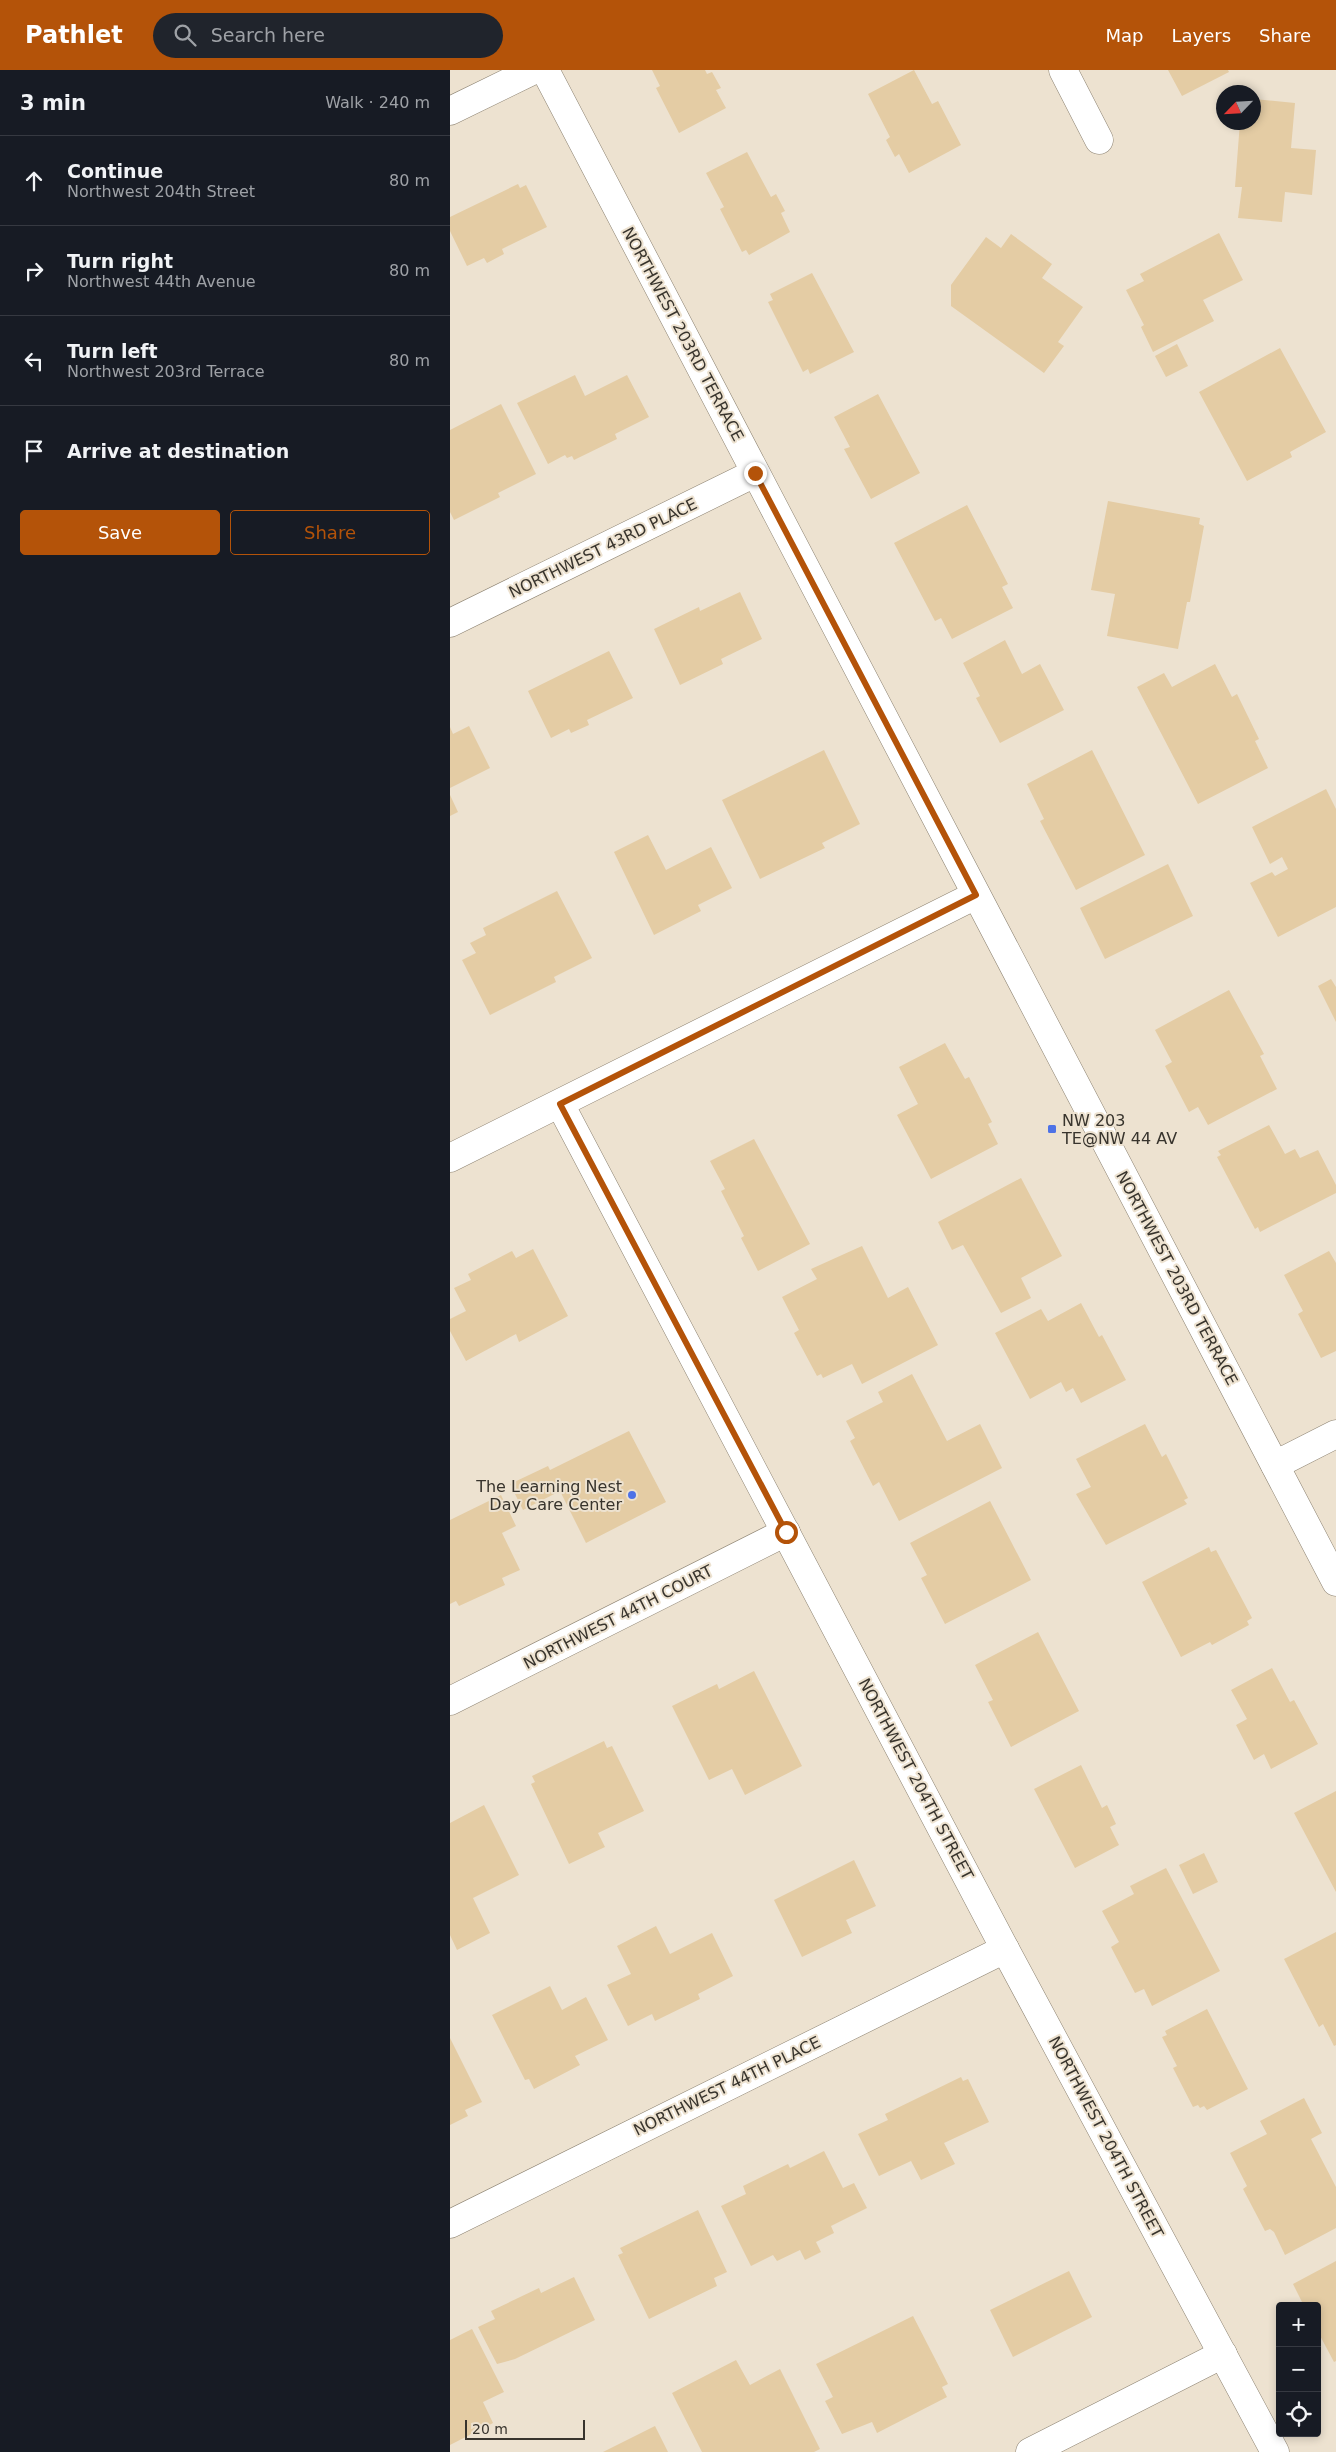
<!DOCTYPE html>
<html lang="en">
<head>
<meta charset="utf-8">
<style>
	:root { --surface:#171b24; --page:#20242c; --text:#f1f3f6; --muted:#9ea1a6; --line:#363941; --accent:#b45309 }
	body { margin:0; font-family:"DejaVu Sans",sans-serif; background:var(--page); color:var(--text) }
	.controls { position:absolute; right:15px; bottom:15px; display:grid; overflow:hidden; border-radius:5px; box-shadow:0 2px 8px #0003 }
	.controls button { width:45px; height:45px; display:grid; place-items:center; padding:0; border:0; border-bottom:1px solid var(--line); background:var(--surface); color:var(--text); font:25px sans-serif }
	.compass { position:absolute; left:766px; top:15px; width:45px; height:45px; border-radius:50%; background:var(--surface); box-shadow:0 2px 8px #0003; rotate:245deg }
	.scale { position:absolute; left:15px; bottom:12px; width:120px; box-sizing:border-box; padding-left:5px; border:2px solid #38342d; border-top:0; font-size:14px; line-height:18px; white-space:nowrap; color:#38342d; -webkit-text-stroke:4px #ede2d0; paint-order:stroke }
	.stop { position:absolute; width:15px; height:15px; margin:-11px; border:4px solid #b45309; border-radius:50%; background:#fff }
	.stop.end { background:#b45309; border-color:#fff; box-shadow:0 1px 5px #0008 }
	.list { margin:0; padding:0; list-style:none }
	h2 { display:flex; justify-content:space-between; align-items:center; height:65px; margin:0; padding:0 20px; font-size:21px }
	h2 small { font-size:16px; font-weight:400; color:var(--muted) }
	.list li { display:grid; grid-template-columns:32px 1fr auto; gap:15px; align-items:center; box-sizing:border-box; height:90px; padding:0 20px; border-top:1px solid var(--line) }
	.list b { display:block; font-size:19px; white-space:nowrap }
	.list p { margin:0; font-size:16px; white-space:nowrap; color:var(--muted) }
	.list em { font-size:16px; font-style:normal; color:var(--muted) }
	.actions { display:flex; gap:10px; padding:15px 20px }
	.actions a { flex:1; padding:11px 0; border:1px solid var(--accent); border-radius:5px; text-align:center; font-size:18px; color:var(--accent) }
	.actions .main { background:var(--accent); color:#fff }
	.icon { flex:none; width:28px; height:28px; fill:none; stroke:currentColor; stroke-width:2; stroke-linecap:round; stroke-linejoin:round }
	.map { position:relative; flex:none; width:886px; height:2382px; overflow:hidden }
	header { display:flex; align-items:center; gap:30px; box-sizing:border-box; height:70px; padding:0 25px; background:var(--accent); color:#fff }
	header strong { font-size:24px }
	nav { display:flex; gap:28px; margin-inline-start:auto; font-size:18px }
	.search { width:350px; height:45px; background:var(--page); display:flex; align-items:center; gap:12px; box-sizing:border-box; padding:0 18px; border-radius:28px; color:var(--muted); font-size:19px }
	main { display:flex }
	aside { flex:1; background:var(--surface) }
	.map>svg:first-child { display:block }
</style>
</head>
<body>
<header>
<strong>Pathlet</strong>
<div class="search"><svg class="icon" aria-label="search" viewBox="0 0 24 24"><circle cx="10" cy="10" r="6"/><path d="M15 15l6 6"/></svg>Search here</div>
<nav><a>Map</a><a>Layers</a><a>Share</a></nav>
</header>
<main>
<aside>
<h2>3 min<small>Walk · 240 m</small></h2>
<ul class="list">
<li><svg class="icon" aria-label="ahead" viewBox="0 0 24 24"><path d="M12 20V5M6 11l6-6 6 6"/></svg><div><b>Continue</b><p>Northwest 204th Street</p></div><em>80 m</em></li>
<li><svg class="icon" aria-label="right" viewBox="0 0 24 24"><path d="M7 20v-9h11M14 6l5 5-5 5"/></svg><div><b>Turn right</b><p>Northwest 44th Avenue</p></div><em>80 m</em></li>
<li><svg class="icon" aria-label="left" viewBox="0 0 24 24"><path d="M17 20v-9H6M10 6l-5 5 5 5"/></svg><div><b>Turn left</b><p>Northwest 203rd Terrace</p></div><em>80 m</em></li>
<li><svg class="icon" aria-label="arrive" viewBox="0 0 24 24"><path d="M6 21V4h12l-3 4 3 4H6"/></svg><div><b>Arrive at destination</b></div></li>
</ul>
<div class="actions"><a class="main">Save</a><a>Share</a></div>
</aside>
<div class="map">
<svg width="886" height="2382" viewBox="0 0 886 2382">
	<rect width="100%" height="100%" fill="#ede2d0"/>
	<g fill="#e4cca4">
		<polygon points="202,0 255,0 257,4 262,2 271,18 266,20 276,38 229,63 206,18 210,16"/>
		<polygon points="464,0 482,34 488,31 511,75 459,103 449,84 445,87 436,70 440,67 418,24"/>
		<polygon points="718,0 778,0 779,2 732,26"/>
		<polygon points="804,29 845,33 841,78 866,80 862,125 835,122 832,152 788,148 792,117 785,117 790,52 804,52"/>
		<polygon points="297,82 321,127 326,124 335,141 331,143 340,162 299,185 296,180 292,182 270,139 274,137 256,103"/>
		<polygon points="68,114 70,118 76,115 97,157 52,179 54,184 37,193 34,188 17,196 0,161 0,147"/>
		<polygon points="769,163 793,210 753,230 764,251 703,282 691,257 694,255 676,220 694,211 690,204"/>
		<polygon points="561,164 602,194 592,208 633,237 608,272 614,276 594,303 501,236 501,215 536,167 551,178"/>
		<polygon points="362,203 404,282 360,304 358,299 353,302 318,232 323,230 320,224"/>
		<polygon points="727,274 738,296 716,307 705,286"/>
		<polygon points="830,278 876,362 840,382 842,387 797,411 749,322"/>
		<polygon points="125,305 135,326 177,305 199,347 165,364 167,369 124,390 122,386 117,388 115,385 98,394 67,333"/>
		<polygon points="428,324 470,403 421,429 394,379 400,377 384,347"/>
		<polygon points="51,334 86,404 48,423 50,427 4,450 0,442 0,360"/>
		<polygon points="658,431 750,448 749,454 754,456 740,532 737,532 728,579 657,566 665,524 641,520"/>
		<polygon points="517,435 558,514 552,517 563,538 502,569 491,548 485,551 444,473"/>
		<polygon points="290,522 312,569 271,589 273,594 230,615 204,559 249,537 250,541"/>
		<polygon points="555,570 572,604 590,594 614,640 550,673 526,628 530,626 513,593"/>
		<polygon points="159,581 183,628 137,650 139,655 121,663 119,659 101,668 78,621"/>
		<polygon points="765,594 782,627 787,624 809,669 805,671 818,698 748,734 687,617 714,603 722,617"/>
		<polygon points="19,656 40,698 0,718 0,657 3,664"/>
		<polygon points="374,680 410,754 372,773 375,778 310,809 272,730"/>
		<polygon points="642,680 695,785 626,820 590,751 594,749 577,714"/>
		<polygon points="876,719 886,739 886,837 828,867 800,813 822,802 825,806 838,799 832,787 820,794 802,757"/>
		<polygon points="0,725 8,742 0,746"/>
		<polygon points="198,765 216,800 261,777 282,818 248,835 251,841 204,865 164,782"/>
		<polygon points="718,794 743,846 655,889 630,838"/>
		<polygon points="107,821 142,888 104,907 106,912 40,945 12,890 26,883 20,873 36,865 33,858"/>
		<polygon points="881,909 886,917 886,952 868,916"/>
		<polygon points="779,920 814,984 810,986 827,1019 758,1055 748,1037 739,1042 715,996 722,992 705,960"/>
		<polygon points="495,973 515,1009 519,1007 542,1052 538,1054 548,1074 481,1109 447,1045 468,1034 449,997"/>
		<polygon points="819,1055 835,1084 845,1079 850,1088 868,1080 886,1115 886,1123 810,1162 808,1157 805,1159 767,1087 771,1085 768,1081"/>
		<polygon points="304,1069 360,1174 308,1201 291,1168 294,1166 271,1121 275,1119 260,1091"/>
		<polygon points="571,1108 612,1186 571,1208 581,1228 551,1243 513,1175 502,1180 488,1152"/>
		<polygon points="412,1176 438,1228 458,1217 488,1275 412,1314 402,1294 373,1308 371,1304 367,1306 344,1263 349,1260 332,1227 367,1209 361,1199"/>
		<polygon points="83,1179 118,1246 69,1272 66,1264 16,1291 0,1261 0,1249 16,1241 4,1218 21,1210 18,1204 62,1181 66,1188"/>
		<polygon points="879,1181 886,1193 886,1281 871,1288 848,1244 853,1241 834,1205"/>
		<polygon points="631,1233 649,1267 652,1265 676,1310 631,1333 623,1318 616,1322 611,1312 580,1329 545,1263 591,1239 598,1251"/>
		<polygon points="462,1304 497,1371 530,1354 552,1398 449,1451 429,1412 423,1416 400,1371 405,1368 396,1351 433,1332 428,1322"/>
		<polygon points="695,1354 712,1387 716,1384 738,1428 734,1430 737,1434 656,1475 626,1424 641,1417 626,1389"/>
		<polygon points="179,1361 216,1432 136,1473 110,1421 73,1440 60,1414 98,1396 100,1400"/>
		<polygon points="51,1425 66,1456 52,1463 70,1500 52,1508 55,1515 9,1536 6,1531 0,1534 0,1450"/>
		<polygon points="540,1431 581,1510 495,1554 471,1508 477,1505 460,1473"/>
		<polygon points="759,1477 761,1482 766,1480 802,1548 797,1551 799,1555 762,1575 760,1572 731,1587 692,1512"/>
		<polygon points="588,1562 629,1641 561,1677 538,1632 543,1630 525,1595"/>
		<polygon points="822,1598 840,1632 844,1630 868,1674 821,1699 814,1684 804,1690 786,1655 797,1649 781,1620"/>
		<polygon points="304,1601 352,1696 295,1725 282,1699 259,1710 222,1636 267,1614 269,1619"/>
		<polygon points="154,1671 157,1678 162,1676 194,1741 148,1763 155,1777 119,1794 81,1714 85,1712 82,1706"/>
		<polygon points="631,1695 652,1738 657,1735 666,1754 660,1757 669,1775 625,1798 584,1719"/>
		<polygon points="886,1721 886,1822 844,1743"/>
		<polygon points="34,1735 69,1805 23,1828 40,1863 7,1880 0,1865 0,1753"/>
		<polygon points="754,1783 768,1812 743,1824 729,1795"/>
		<polygon points="404,1790 426,1836 396,1850 402,1863 352,1887 324,1830"/>
		<polygon points="716,1798 770,1901 702,1936 694,1919 685,1923 661,1877 669,1872 652,1841 684,1824 680,1816"/>
		<polygon points="206,1856 220,1884 262,1863 283,1906 248,1924 250,1929 205,1951 202,1944 178,1956 157,1915 181,1904 167,1876"/>
		<polygon points="886,1862 886,1975 884,1976 873,1954 869,1957 834,1889"/>
		<polygon points="100,1916 112,1940 136,1927 158,1970 125,1986 130,1995 84,2019 79,2009 75,2010 42,1945"/>
		<polygon points="757,1939 798,2019 757,2040 754,2036 750,2038 748,2035 743,2037 723,1998 727,1996 712,1967 717,1965 715,1961"/>
		<polygon points="0,1968 32,2032 15,2040 18,2046 0,2055"/>
		<polygon points="511,2007 513,2011 518,2009 539,2052 494,2073 505,2094 471,2110 461,2091 429,2106 408,2064 438,2050 435,2044"/>
		<polygon points="854,2028 872,2063 861,2069 886,2117 886,2158 835,2185 824,2162 820,2159 815,2161 793,2119 797,2116 780,2083 817,2064 810,2051"/>
		<polygon points="374,2081 393,2118 404,2113 417,2138 381,2156 384,2163 366,2172 371,2182 355,2190 350,2180 327,2191 323,2185 301,2196 271,2136 296,2124 293,2116 338,2094 340,2098"/>
		<polygon points="248,2140 277,2202 264,2208 267,2216 199,2249 168,2185 173,2183 170,2178"/>
		<polygon points="886,2191 886,2291 884,2292 867,2260 867,2236 854,2236 843,2214"/>
		<polygon points="619,2201 642,2247 563,2287 540,2240"/>
		<polygon points="124,2207 145,2250 65,2289 47,2294 28,2257 45,2249 41,2241 89,2218 91,2223"/>
		<polygon points="463,2246 498,2314 492,2317 497,2327 427,2363 422,2352 392,2364 375,2331 383,2327 366,2294"/>
		<polygon points="22,2259 54,2322 33,2332 43,2353 0,2375 0,2270"/>
		<polygon points="286,2290 300,2315 330,2299 370,2379 364,2382 252,2382 222,2323"/>
		<polygon points="205,2356 218,2382 153,2382"/>
	</g>
	<g fill="none" stroke-linecap="round" stroke-linejoin="round">
		<defs>
			<g id="street">
				<polyline points="95,0 886,1512"/>
				<polyline points="613,0 649,70"/>
				<polyline points="0,41 84,0"/>
				<polyline points="0,553 305,403"/>
				<polyline points="110,1034 555,1879 825,2382"/>
				<polyline points="0,1088 526,825"/>
				<polyline points="825,1395 886,1364"/>
				<polyline points="0,1631 336,1462"/>
				<polyline points="0,2154 555,1879"/>
				<polyline points="580,2382 773,2284"/>
			</g>
		</defs>
		<use href="#street" stroke="#8d8372" stroke-width="29"/>
		<use href="#street" stroke="#fff" stroke-width="28"/>
	</g>
	<g fill="none" stroke-linecap="round" stroke-linejoin="round">
		<polyline stroke="#b45309" stroke-width="6" points="305,403 526,825 110,1034 336,1462"/>
	</g>
	<g fill="#4e72e6" stroke="#ede2d0" stroke-width="2">
		<rect x="597" y="1054" width="10" height="10" rx="2.5"/>
		<circle cx="182" cy="1425" r="5"/>
	</g>
	<g text-anchor="middle" dominant-baseline="central" stroke-width="4" stroke-linejoin="round" paint-order="stroke">
		<g font-size="16" fill="#38342d" stroke="#ede2d0">
			<text transform="translate(233 264) rotate(62)">NORTHWEST 203RD TERRACE</text>
			<text transform="translate(153 478) rotate(-26)">NORTHWEST 43RD PLACE</text>
			<text transform="translate(727 1208) rotate(62)">NORTHWEST 203RD TERRACE</text>
			<text transform="translate(168 1547) rotate(-27)">NORTHWEST 44TH COURT</text>
			<text transform="translate(466 1709) rotate(62)">NORTHWEST 204TH STREET</text>
			<text transform="translate(277 2016) rotate(-26)">NORTHWEST 44TH PLACE</text>
			<text transform="translate(656 2067) rotate(62)">NORTHWEST 204TH STREET</text>
		</g>
		<g font-size="16" fill="#38342d" stroke="#ede2d0" text-anchor="start">
			<text x="612" y="1050">NW 203<tspan x="612" dy="18">TE@NW 44 AV</tspan></text>
			<text x="172" y="1416" text-anchor="end">The Learning Nest<tspan x="172" dy="18">Day Care Center</tspan></text>
		</g>
	</g>
</svg>
<div class="controls">
<button>+</button>
<button>−</button>
<button><svg class="icon" aria-label="locate" viewBox="0 0 24 24"><circle cx="12" cy="12" r="6"/><path d="M12 2v4M12 18v4M2 12h4M18 12h4"/></svg></button>
</div>
<svg class="compass" viewBox="-18 -18 36 36"><path d="M0-13l5 13h-10z" fill="#e53935"/><path d="M0 13l5-13h-10z" fill="#9ea1a6"/></svg>
<div class="scale">20 m</div>
<div class="stop" style="left:336px;top:1462px"></div>
<div class="stop end" style="left:305px;top:403px"></div>
</div>
</main>
</body>
</html>
